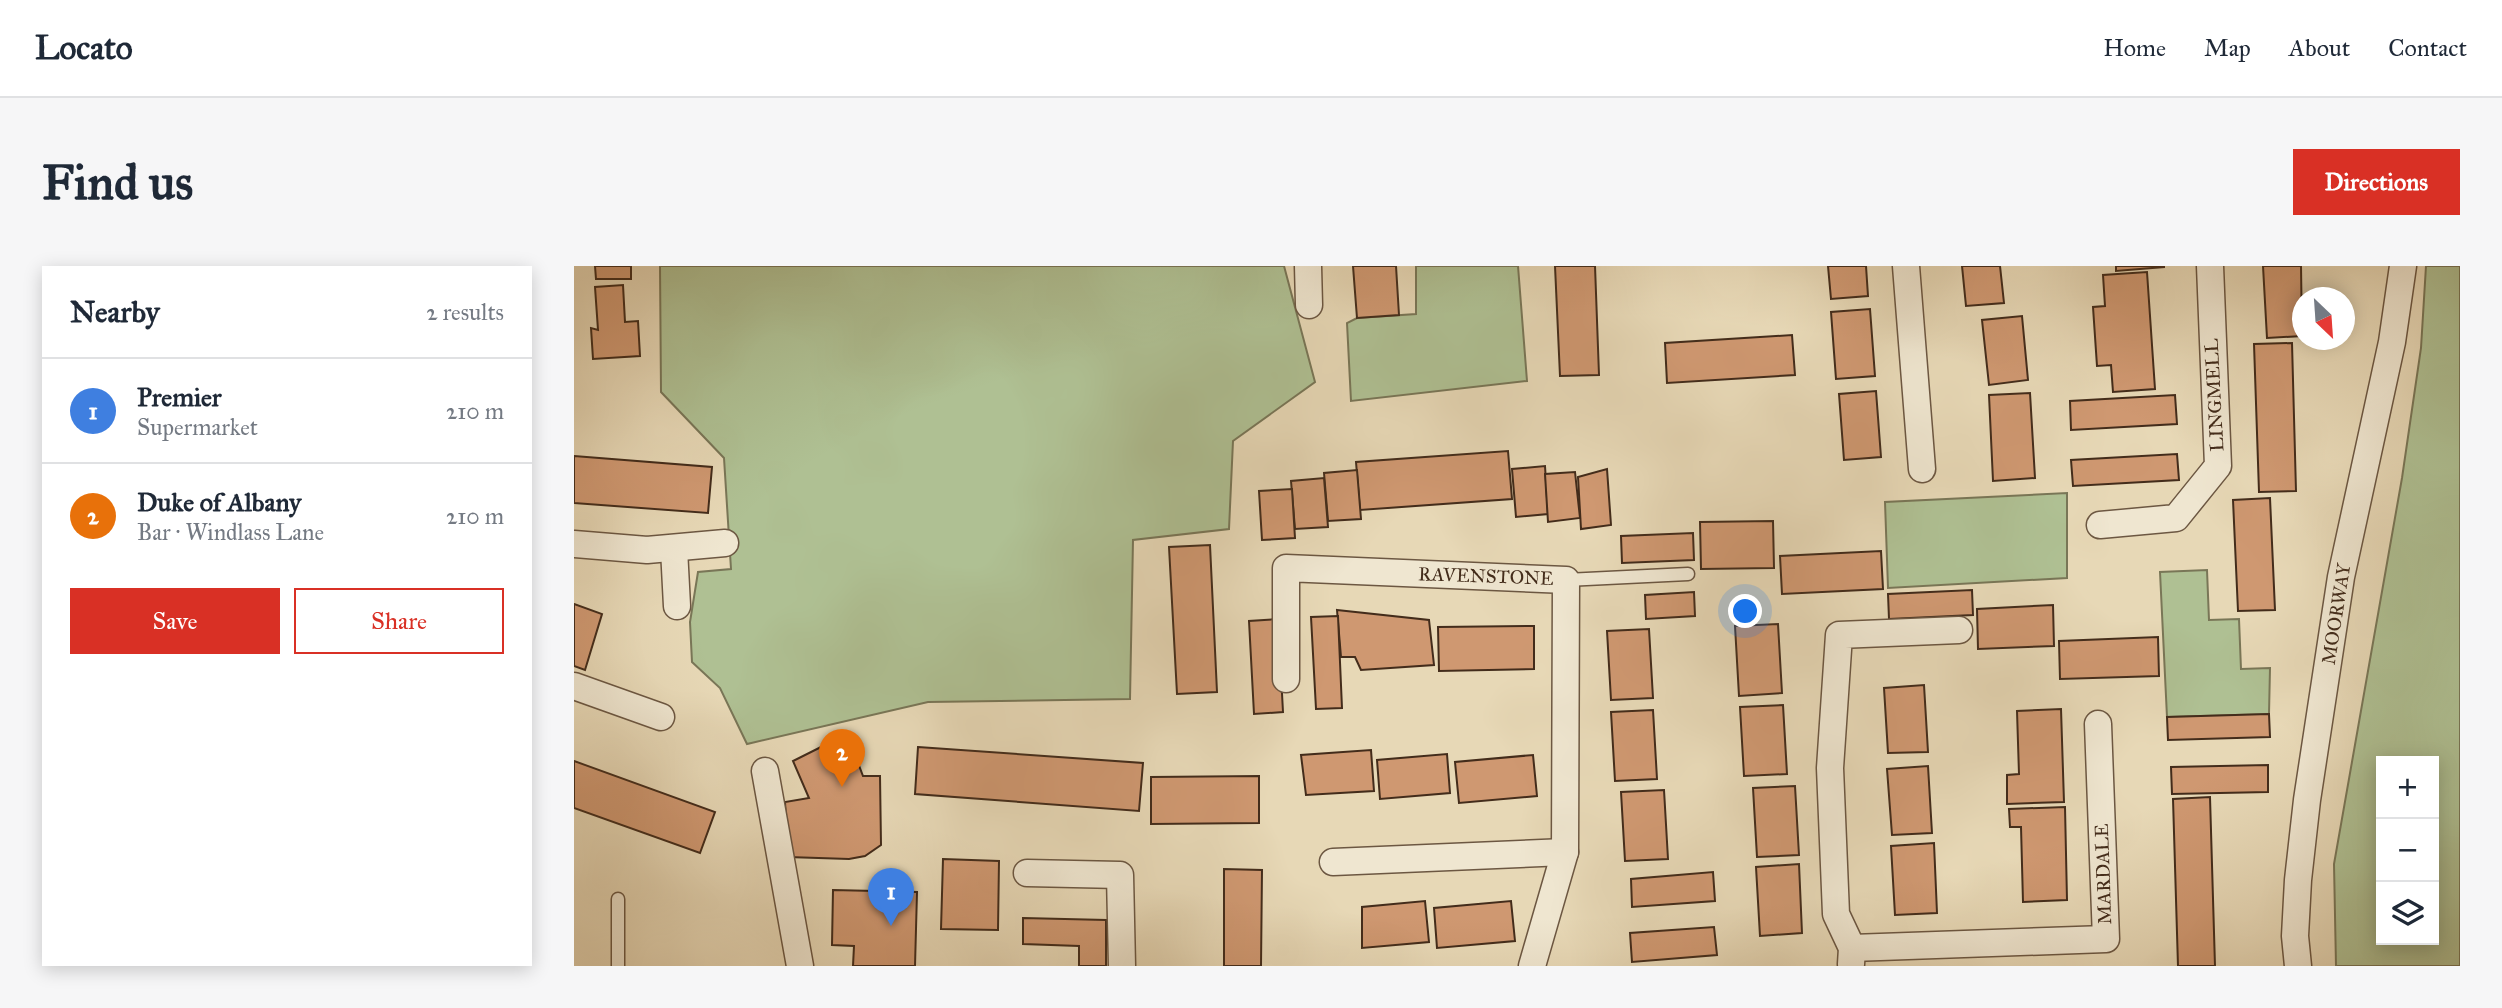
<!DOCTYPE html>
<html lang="en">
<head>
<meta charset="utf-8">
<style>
	:root { --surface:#fff; --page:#f6f6f7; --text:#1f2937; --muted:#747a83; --line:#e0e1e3; --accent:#d93025 }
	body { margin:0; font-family:"IM FELL Great Primer",serif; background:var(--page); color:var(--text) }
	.controls { position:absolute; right:21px; bottom:21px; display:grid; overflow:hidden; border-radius:0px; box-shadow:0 4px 18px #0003 }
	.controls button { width:63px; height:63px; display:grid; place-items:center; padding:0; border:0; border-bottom:2px solid var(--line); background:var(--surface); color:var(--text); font:35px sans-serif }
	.compass { position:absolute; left:1718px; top:21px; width:63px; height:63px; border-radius:50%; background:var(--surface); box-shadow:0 4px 18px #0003; rotate:155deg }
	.you { position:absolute; left:1172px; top:346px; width:24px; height:24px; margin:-18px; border:5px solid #fff; border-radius:50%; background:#1a73e8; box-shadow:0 0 0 10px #1a73e833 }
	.badge { display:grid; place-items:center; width:46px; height:46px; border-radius:50%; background:var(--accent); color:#fff; font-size:23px; font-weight:700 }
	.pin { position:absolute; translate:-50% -58px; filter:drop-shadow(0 2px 4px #0008) }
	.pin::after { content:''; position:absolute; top:37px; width:24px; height:21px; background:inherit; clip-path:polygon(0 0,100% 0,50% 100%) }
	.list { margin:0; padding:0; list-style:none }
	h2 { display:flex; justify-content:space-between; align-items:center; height:91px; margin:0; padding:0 28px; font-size:30px }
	h2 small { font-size:23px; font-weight:400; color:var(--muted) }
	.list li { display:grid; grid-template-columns:46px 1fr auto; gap:21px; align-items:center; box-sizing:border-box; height:105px; padding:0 28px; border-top:2px solid var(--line) }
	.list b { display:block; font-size:26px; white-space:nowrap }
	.list p { margin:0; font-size:23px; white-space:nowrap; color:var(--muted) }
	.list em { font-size:23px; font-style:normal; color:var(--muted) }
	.actions { display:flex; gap:14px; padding:21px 28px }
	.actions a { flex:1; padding:16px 0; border:2px solid var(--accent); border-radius:0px; text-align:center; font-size:24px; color:var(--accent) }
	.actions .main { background:var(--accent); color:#fff }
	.icon { flex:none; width:38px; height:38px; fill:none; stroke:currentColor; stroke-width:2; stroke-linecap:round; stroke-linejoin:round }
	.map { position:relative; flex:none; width:1886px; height:700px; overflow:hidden; border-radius:0px }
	header { display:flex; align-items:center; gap:42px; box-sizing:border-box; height:98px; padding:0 35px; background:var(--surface); border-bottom:2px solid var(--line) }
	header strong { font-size:33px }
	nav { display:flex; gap:38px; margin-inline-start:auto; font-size:24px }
	.intro { display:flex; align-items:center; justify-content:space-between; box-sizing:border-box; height:168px; padding:0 42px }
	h1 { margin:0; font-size:49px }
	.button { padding:18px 32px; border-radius:0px; background:var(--accent); color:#fff; font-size:24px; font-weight:700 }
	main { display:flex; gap:42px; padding:0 42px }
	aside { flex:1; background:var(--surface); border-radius:0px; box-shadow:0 4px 18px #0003 }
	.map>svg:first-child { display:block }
</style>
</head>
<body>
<header>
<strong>Locato</strong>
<nav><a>Home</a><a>Map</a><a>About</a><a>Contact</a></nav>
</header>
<div class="intro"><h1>Find us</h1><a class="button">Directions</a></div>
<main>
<aside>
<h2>Nearby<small>2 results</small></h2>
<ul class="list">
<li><span class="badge" style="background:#3f7fe0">1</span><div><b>Premier</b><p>Supermarket</p></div><em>210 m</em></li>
<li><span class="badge" style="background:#e8710a">2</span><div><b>Duke of Albany</b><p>Bar · Windlass Lane</p></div><em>210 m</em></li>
</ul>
<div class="actions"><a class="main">Save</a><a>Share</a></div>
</aside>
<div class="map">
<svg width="1886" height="700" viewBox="0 0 1886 700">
	<rect width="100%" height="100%" fill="#e7d8b6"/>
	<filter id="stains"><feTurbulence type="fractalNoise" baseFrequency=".00286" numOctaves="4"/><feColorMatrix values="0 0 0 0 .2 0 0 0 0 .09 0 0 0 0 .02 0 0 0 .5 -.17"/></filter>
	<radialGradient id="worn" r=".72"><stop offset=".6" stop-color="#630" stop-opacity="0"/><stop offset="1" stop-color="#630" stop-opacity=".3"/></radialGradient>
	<g fill="#afc093" stroke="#797657" stroke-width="2" fill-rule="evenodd">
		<polygon points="86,0 710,0 741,116 659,175 655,263 559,274 556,433 354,436 173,478 146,422 118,396 116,356 124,306 157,303 150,192 87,126"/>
		<polygon points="842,0 944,0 953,115 777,135 773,57 783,52 842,48"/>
		<path d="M1852,0H1886V700H1762L1760,598L1828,212L1847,82ZM1807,495H1860V674H1807Z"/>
		<polygon points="1493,227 1493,312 1314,322 1311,236"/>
		<polygon points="1633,304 1635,354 1665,353 1667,403 1696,402 1695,448 1593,451 1586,306"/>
	</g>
	<g fill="#cf9871" stroke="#432c1b" stroke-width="2">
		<polygon points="21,0 57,0 57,13 22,13"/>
		<polygon points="779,0 822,0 825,49 783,52"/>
		<polygon points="981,0 1021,0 1025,109 986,110"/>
		<polygon points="1254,0 1292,0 1294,30 1257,33"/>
		<polygon points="1388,0 1426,0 1430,37 1392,40"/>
		<polygon points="1542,0 1590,0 1590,1 1542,5"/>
		<polygon points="1689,0 1727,0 1728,70 1693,72"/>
		<polygon points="1573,6 1581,123 1539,126 1537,99 1523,100 1519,41 1531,40 1529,9"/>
		<polygon points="49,19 51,56 64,55 66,90 19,93 17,62 24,64 21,21"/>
		<polygon points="1296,43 1301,110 1262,113 1257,46"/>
		<polygon points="1448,50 1454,114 1415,119 1408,54"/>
		<polygon points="1218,69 1221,109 1093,117 1091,77"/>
		<polygon points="1718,77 1722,225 1685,226 1680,78"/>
		<polygon points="1302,125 1307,191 1270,194 1265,128"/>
		<polygon points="1456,127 1461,212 1419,215 1415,129"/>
		<polygon points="1601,129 1603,158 1497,164 1496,135"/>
		<polygon points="934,185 938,233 786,244 782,196"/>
		<polygon points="1603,188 1605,214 1499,220 1497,194"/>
		<polygon points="0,190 138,201 134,247 0,237"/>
		<polygon points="971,200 974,248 942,251 938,203"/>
		<polygon points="1033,203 1037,259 1007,263 1004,211"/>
		<polygon points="783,204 787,253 754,255 750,207"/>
		<polygon points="1001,206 1006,252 974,256 971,208"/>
		<polygon points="750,212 754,261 721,263 717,215"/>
		<polygon points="718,223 721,272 688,274 685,225"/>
		<polygon points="1696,232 1701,344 1664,345 1659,234"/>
		<polygon points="1199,255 1200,302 1127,303 1126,256"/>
		<polygon points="1119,267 1120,294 1048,297 1047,270"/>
		<polygon points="636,279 643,426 603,428 595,281"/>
		<polygon points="1307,285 1309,323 1208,328 1206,290"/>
		<polygon points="1398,324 1399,349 1315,353 1314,328"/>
		<polygon points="1120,326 1121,350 1072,353 1071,329"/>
		<polygon points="0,338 28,348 11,404 0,400"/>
		<polygon points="1479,339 1480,380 1404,383 1403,343"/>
		<polygon points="763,344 855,354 860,399 787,404 781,391 767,391"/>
		<polygon points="764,350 768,442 742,443 737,351"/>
		<polygon points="704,353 709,446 680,448 675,355"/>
		<polygon points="1204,358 1208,427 1165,430 1161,360"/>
		<polygon points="960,360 960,403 865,405 864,361"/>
		<polygon points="1075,363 1079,432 1037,434 1033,365"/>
		<polygon points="1584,371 1585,410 1486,413 1485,375"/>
		<polygon points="1350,419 1354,486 1314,487 1310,422"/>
		<polygon points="1209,439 1213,508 1170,510 1166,441"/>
		<polygon points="1487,443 1490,536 1433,538 1433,509 1445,508 1443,445"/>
		<polygon points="1079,444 1083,513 1041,515 1037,446"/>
		<polygon points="1695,448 1696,471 1594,474 1593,451"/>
		<polygon points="273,468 289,510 306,510 307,579 291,590 275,593 214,591 211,536 235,532 219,495"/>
		<polygon points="344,481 569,497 565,545 341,528"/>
		<polygon points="797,484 800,525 732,529 727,489"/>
		<polygon points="873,488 876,527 806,533 803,494"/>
		<polygon points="959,489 963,530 885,537 881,496"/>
		<polygon points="0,495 141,546 126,587 0,542"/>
		<polygon points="1694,499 1694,526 1598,528 1597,501"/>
		<polygon points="1354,500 1358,567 1318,569 1313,503"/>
		<polygon points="685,510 685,557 577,558 577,511"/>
		<polygon points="1221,520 1225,589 1183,591 1179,522"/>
		<polygon points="1090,524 1094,593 1051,595 1047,526"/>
		<polygon points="1636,531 1641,700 1604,700 1599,533"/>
		<polygon points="1491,541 1493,634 1449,636 1447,561 1436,561 1435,543"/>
		<polygon points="1360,577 1363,647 1321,649 1317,580"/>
		<polygon points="369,593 425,595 424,664 367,663"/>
		<polygon points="1225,598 1228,667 1186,670 1182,601"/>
		<polygon points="650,603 688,604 687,700 650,700"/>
		<polygon points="1139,606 1141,635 1058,641 1057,613"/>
		<polygon points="259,624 343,626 341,700 279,700 280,680 258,679"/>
		<polygon points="851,635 855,676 788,682 788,641"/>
		<polygon points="937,635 941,675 863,682 860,642"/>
		<polygon points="449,652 532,654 532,700 505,700 505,680 449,678"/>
		<polygon points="1140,661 1143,689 1058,696 1056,667"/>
	</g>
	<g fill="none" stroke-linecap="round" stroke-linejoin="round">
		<defs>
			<g id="lane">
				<polyline points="992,314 1114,308"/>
				<polyline points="44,700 44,633"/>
			</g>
			<g id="street">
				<polyline points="734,0 735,39"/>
				<polyline points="1332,0 1348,203"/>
				<polyline points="1526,259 1602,252 1644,200 1636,0"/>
				<polyline points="0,278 73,284 151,277"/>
				<polyline points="100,283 103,340"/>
				<polyline points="712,413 712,302 992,314 991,586 958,700"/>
				<polyline points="0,420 87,451"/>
				<polyline points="191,505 226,700"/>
				<polyline points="759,596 991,586"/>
				<polyline points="453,607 546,609 548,700"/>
				<polyline points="1278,682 1532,673 1524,458"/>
				<polyline points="1277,698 1278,682 1262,648 1256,502 1265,369 1385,364"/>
				<polyline points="1724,700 1721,670 1724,614 1733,534 1767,311 1818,76 1829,0"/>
			</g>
		</defs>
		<use href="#lane" stroke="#6c5742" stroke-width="15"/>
		<use href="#street" stroke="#6c5742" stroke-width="29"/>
		<use href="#lane" stroke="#efe6d0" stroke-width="12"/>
		<use href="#street" stroke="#efe6d0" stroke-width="26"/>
	</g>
	<g text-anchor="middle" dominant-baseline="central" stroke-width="6" stroke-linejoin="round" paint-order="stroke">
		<g font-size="19" fill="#432c1b" stroke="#efe6d0">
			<text transform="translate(1640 129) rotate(-93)">LINGMELL</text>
			<text transform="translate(912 310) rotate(2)">RAVENSTONE</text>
			<text transform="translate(1762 348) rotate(-81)">MOORWAY</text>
			<text transform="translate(1529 608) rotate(-92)">MARDALE</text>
		</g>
	</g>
	<rect width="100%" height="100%" filter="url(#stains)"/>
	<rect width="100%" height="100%" fill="url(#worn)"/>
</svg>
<div class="controls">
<button>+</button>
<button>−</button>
<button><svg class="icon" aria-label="layers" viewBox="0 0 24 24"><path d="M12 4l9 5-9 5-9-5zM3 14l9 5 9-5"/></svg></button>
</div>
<svg class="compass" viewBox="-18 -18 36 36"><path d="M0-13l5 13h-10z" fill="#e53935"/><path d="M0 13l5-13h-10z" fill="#747a83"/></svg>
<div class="you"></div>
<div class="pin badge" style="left:317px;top:660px;background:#3f7fe0">1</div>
<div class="pin badge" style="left:268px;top:521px;background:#e8710a">2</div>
</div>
</main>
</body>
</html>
